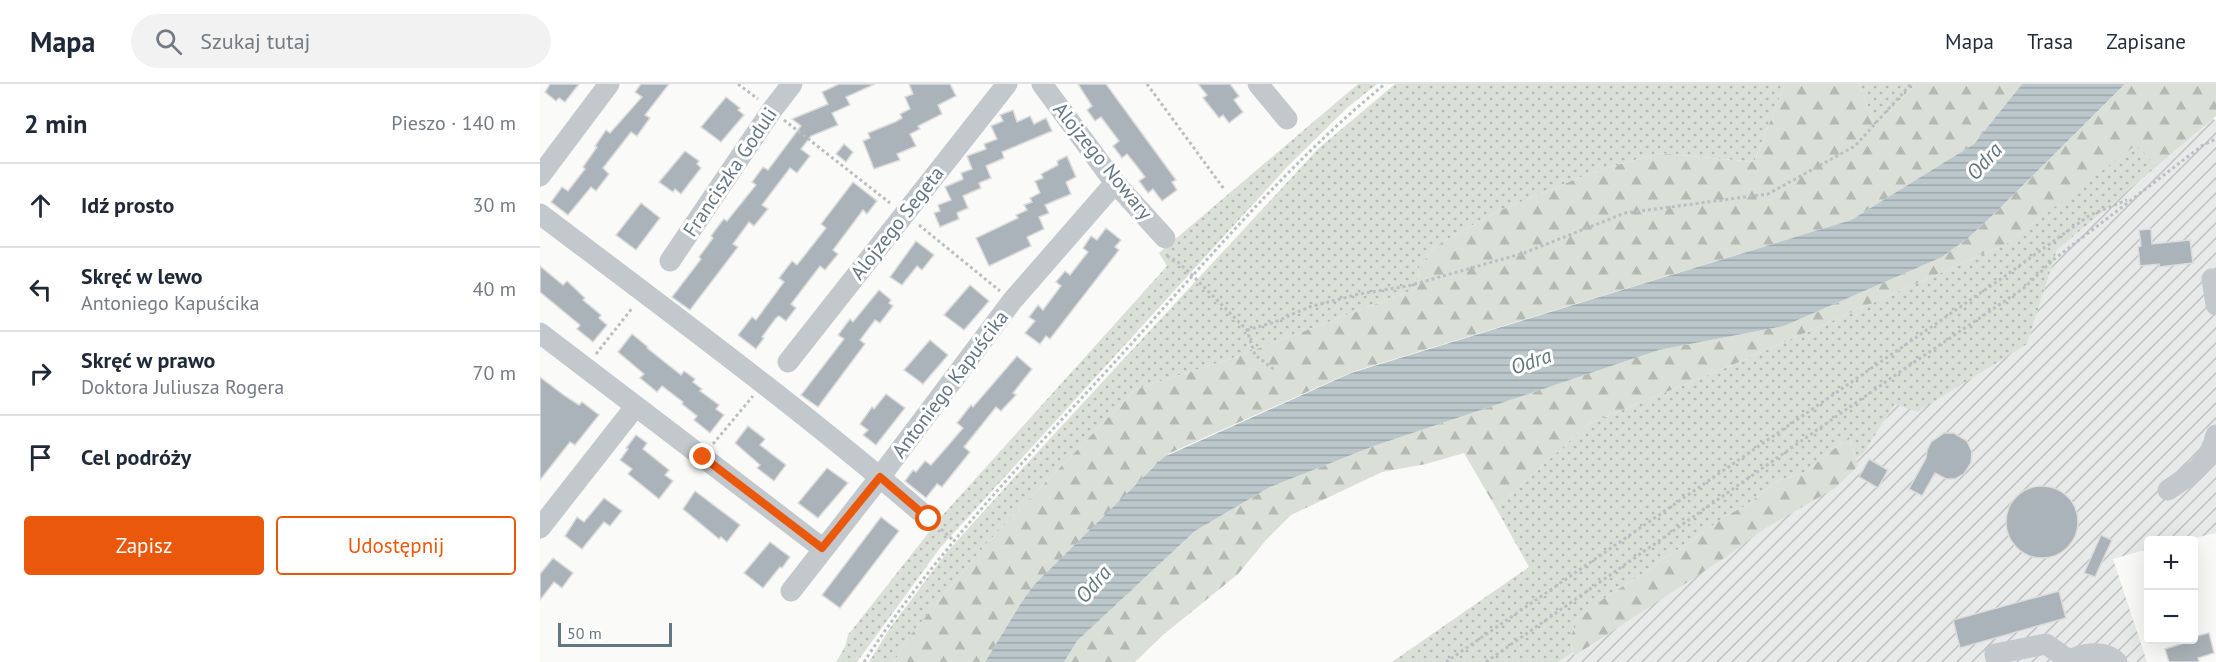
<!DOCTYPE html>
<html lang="pl">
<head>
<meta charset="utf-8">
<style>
	:root { --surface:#fff; --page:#f2f2f3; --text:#1f2937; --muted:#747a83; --line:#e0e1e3; --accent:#ea580c }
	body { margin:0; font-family:"PT Sans",sans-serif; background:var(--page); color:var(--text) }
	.controls { position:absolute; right:18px; bottom:18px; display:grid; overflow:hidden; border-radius:6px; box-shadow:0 6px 24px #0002 }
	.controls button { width:54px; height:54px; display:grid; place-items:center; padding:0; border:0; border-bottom:2px solid var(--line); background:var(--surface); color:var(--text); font:30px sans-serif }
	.scale { position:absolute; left:18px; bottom:15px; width:114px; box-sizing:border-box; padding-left:6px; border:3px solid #657683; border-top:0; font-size:16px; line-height:21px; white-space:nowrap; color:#657683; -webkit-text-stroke:4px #fff; paint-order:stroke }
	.stop { position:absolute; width:18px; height:18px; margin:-14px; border:4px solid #ea580c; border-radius:50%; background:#fff }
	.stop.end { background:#ea580c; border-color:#fff; box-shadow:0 2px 6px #0008 }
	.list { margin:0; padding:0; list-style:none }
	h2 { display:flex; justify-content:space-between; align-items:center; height:78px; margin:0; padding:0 24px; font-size:26px }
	h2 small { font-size:20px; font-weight:400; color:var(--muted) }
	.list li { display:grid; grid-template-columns:39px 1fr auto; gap:18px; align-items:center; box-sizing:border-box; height:84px; padding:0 24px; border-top:2px solid var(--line) }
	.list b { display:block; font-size:22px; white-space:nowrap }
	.list p { margin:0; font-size:20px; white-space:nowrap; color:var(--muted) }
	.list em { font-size:20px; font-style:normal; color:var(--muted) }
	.actions { display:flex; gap:12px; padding:18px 24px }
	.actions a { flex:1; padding:14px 0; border:2px solid var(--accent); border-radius:6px; text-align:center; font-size:21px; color:var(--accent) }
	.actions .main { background:var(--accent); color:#fff }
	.icon { flex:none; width:33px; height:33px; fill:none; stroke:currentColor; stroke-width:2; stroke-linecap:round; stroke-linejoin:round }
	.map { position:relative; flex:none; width:1676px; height:578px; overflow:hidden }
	header { display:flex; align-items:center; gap:36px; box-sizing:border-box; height:84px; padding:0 30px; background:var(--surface); border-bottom:2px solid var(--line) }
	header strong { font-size:28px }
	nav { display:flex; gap:33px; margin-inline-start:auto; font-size:21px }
	.search { width:420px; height:54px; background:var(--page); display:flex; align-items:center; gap:15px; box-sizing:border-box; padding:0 21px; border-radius:33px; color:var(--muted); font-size:22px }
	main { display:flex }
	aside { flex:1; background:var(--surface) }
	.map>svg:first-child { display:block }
</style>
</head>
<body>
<header>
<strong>Mapa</strong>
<div class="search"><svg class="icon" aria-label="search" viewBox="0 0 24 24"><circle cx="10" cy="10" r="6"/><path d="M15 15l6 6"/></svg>Szukaj tutaj</div>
<nav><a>Mapa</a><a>Trasa</a><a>Zapisane</a></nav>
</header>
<main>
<aside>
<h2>2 min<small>Pieszo · 140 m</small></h2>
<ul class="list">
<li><svg class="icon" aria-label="ahead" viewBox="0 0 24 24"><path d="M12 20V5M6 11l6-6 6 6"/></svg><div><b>Idź prosto</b></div><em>30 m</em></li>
<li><svg class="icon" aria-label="left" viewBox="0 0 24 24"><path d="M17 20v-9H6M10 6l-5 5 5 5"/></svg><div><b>Skręć w lewo</b><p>Antoniego Kapuścika</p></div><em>40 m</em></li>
<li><svg class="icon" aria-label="right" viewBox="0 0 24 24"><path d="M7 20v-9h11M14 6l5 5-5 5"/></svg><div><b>Skręć w prawo</b><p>Doktora Juliusza Rogera</p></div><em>70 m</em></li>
<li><svg class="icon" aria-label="arrive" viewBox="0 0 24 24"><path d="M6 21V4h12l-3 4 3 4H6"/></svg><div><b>Cel podróży</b></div></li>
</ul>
<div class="actions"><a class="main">Zapisz</a><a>Udostępnij</a></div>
</aside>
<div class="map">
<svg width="1676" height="578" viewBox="0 0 1676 578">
	<defs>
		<pattern id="industrial-furrows" width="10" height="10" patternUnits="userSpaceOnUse" patternTransform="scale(1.5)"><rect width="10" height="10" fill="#e8e9e9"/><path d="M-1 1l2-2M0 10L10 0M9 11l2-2" fill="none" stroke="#c0c1c2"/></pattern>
		<pattern id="grass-dots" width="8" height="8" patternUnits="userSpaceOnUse" patternTransform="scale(1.5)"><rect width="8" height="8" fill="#dadfd7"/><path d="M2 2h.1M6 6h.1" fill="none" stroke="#b4b9b4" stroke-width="1.8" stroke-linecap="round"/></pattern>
		<pattern id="forest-firs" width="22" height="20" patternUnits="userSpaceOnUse" patternTransform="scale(1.5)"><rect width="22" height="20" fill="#dadfd7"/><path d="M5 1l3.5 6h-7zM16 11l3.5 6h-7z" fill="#b4b9b4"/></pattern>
		<pattern id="water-rules" width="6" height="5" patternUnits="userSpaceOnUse" patternTransform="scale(1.5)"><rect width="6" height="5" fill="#bbc7cb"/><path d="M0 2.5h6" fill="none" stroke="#9ca6aa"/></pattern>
	</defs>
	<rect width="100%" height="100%" fill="#fafaf8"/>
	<polygon fill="url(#industrial-furrows)" points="1672,35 1676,36 1676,449 1645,456 1608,456 1608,465 1573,475 1607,578 1018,578 1323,370 1355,320 1487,260 1517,166"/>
	<g fill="url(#grass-dots)">
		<polygon points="818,0 837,0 808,23 747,83 400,464 317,578 296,578 305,563 308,551 401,433 627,182 619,169"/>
		<polygon points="855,0 1245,0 1214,78 1119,69 1053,88 956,128 896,162 879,183 878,204 693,274 596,305 447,459 368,554 354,578 329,578 350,544 407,468 481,386 778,65"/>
		<polygon points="1319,0 1376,0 1335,42"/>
		<polygon points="1596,60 1617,82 1517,166 1487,260 1377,328 1355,320 1323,370 1316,375 1309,353 1264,389 1239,396 1207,421 1184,433 1152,457 1122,475 1110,485 1063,515 1041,534 1030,553 1033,568 1018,578 852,578 989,483 956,424 1048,340 1190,282 1466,160"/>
	</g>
	<g fill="url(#forest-firs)">
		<polygon points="1245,0 1319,0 1335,42 1376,0 1482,0 1434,60 1311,136 812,288 630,369 536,460 481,519 445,578 354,578 368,554 447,459 596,305 693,274 878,204 879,183 896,162 956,128 1053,88 1119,69 1214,78"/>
		<polygon points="1585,0 1676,0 1676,32 1617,82 1596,61 1466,160 1190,282 1048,340 956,424 924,369 886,380 842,388 751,431 726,456 698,490 623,551 595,578 524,578 537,557 655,447 730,403 834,362 1119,266 1244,242 1402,173 1428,154 1454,130"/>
		<polygon points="1309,353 1318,382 1295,404 1224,445 1186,473 1034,572 1030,553 1040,534 1063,515 1110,485 1122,475 1152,457 1184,433 1207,421 1239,396 1264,389"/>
	</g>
	<polygon fill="url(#water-rules)" points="1482,0 1585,0 1454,130 1428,154 1402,173 1244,242 1119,266 834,362 730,403 655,447 537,557 524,578 445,578 481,519 495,500 624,373 811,289 1311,136 1434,60"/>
	<g fill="#aab3b9" stroke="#dcdcda" stroke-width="1.5">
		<polygon points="10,0 39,0 25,18 19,14 16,17 5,8"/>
		<polygon points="101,0 129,0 105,31 110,34 97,52 91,48 63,84 69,90 56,107 51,103 28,131 11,118 22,103 28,107 45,85 43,83 57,63 55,62 66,46 70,49 102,13 95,8"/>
		<polygon points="299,0 335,0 306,13 310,21 292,29 298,41 271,52 261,65 270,72 257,89 250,84 222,121 228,125 214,142 209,138 193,160 198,163 150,226 132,213 161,175 159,173 173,154 171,152 182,137 184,135 187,137 216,101 212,98 223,83 228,86 261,42 252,35 288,20 282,8"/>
		<polygon points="369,0 410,0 416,12 398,21 402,30 378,42 380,45 370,50 376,62 357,70 360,76 334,85 323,57 330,54 328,49 355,38 362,34 360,30 370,25 365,13 373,10"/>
		<polygon points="538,0 566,0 636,96 632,98 637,106 622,117 613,105 608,109 599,97 605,93 596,81 587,70 582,74 573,62 579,57 561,33 555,37 547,26 552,22"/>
		<polygon points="658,0 690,0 699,12 694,16 703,28 689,39 683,31 679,34 663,14 667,11"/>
		<polygon points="186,13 200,24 198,26 204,31 181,58 161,43"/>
		<polygon points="473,26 477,38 490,32 494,40 506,34 512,47 462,68 464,74 446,82 451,94 439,99 441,104 423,112 428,124 417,129 419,135 400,143 394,129 400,127 398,121 411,116 405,103 423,95 421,89 432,85 427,72 446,65 444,60 457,55 451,42 463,37 460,31"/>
		<polygon points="304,60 313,68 306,78 296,70"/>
		<polygon points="145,67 159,77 157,80 161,84 141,110 135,105 133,108 119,98"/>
		<polygon points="527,72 536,93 526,98 531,110 505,121 509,129 499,133 504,145 487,153 491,162 449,182 436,154 478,134 476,131 487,126 484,121 492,118 490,114 500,109 495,97 503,94 501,90 518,81 517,77"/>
		<polygon points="313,98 337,117 327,130 323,126 293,166 298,170 285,186 280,182 251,220 256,224 246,237 239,232 236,234 222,253 224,254 216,265 198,251 212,233 216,236 244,198 239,194 252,177 257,181 286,144 281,140"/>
		<polygon points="101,119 120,134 96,166 76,151"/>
		<polygon points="566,144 581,156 575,163 579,166 510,255 506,252 500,260 485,249 495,237 489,233 498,221 503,226 521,202 516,198 525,187 530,191 548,168 543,164 551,152 557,156"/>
		<polygon points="1611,145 1612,160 1650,156 1653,179 1619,183 1619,180 1600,182 1598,163 1601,162 1599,146"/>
		<polygon points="376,157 394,171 382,186 377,182 362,201 350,193"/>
		<polygon points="0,182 23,201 27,197 45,214 43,216 61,231 59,234 67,241 53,258 37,245 40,241 0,208"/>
		<polygon points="430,201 449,217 424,246 404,231"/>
		<polygon points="339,206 351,216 349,219 353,222 340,239 335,236 320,256 325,260 278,323 261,311 304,255 298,251 310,235 313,238"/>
		<polygon points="92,250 108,263 107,264 141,291 144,287 155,295 153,298 162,305 160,307 179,321 176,325 184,331 170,349 154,336 157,332 142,320 143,318 122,302 117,308 100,294 104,290 78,268"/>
		<polygon points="390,256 408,271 383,300 364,286"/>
		<polygon points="477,272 492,285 473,309 476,311 461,327 456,323 424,363 430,368 402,403 397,400 386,414 365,397 373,386 376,388 385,377 391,381 406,364 423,344 417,339 431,321 433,323"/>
		<polygon points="0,293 25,312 39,321 42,318 59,331 35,361 30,358 0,396"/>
		<polygon points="346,310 365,324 336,361 323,351 328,346 320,340 332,323 334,325"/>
		<polygon points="208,342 225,355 220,361 246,381 234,397 217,384 220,381 195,359"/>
		<polygon points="1404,349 1414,349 1427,357 1432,368 1431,379 1424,390 1415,395 1406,395 1395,389 1382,412 1369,405 1386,374 1387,366 1391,358"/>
		<polygon points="96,351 107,359 103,365 129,386 125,391 133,397 119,415 88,390 92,385 80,376 88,365 86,364"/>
		<polygon points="1329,375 1348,386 1338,404 1319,393"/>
		<polygon points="287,384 308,399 278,434 258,419"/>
		<circle cx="1502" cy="438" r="36"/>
		<polygon points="155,407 200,441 187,458 181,453 179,455 143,425"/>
		<polygon points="64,414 82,427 70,442 64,438 42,465 25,452 37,433 44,438"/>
		<polygon points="341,433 359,447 300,524 282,511"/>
		<polygon points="1561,451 1572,456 1555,493 1544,489"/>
		<polygon points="230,458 250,473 242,484 240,483 223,504 204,489"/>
		<polygon points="13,474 33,489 22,504 14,498 0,516 0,490"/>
		<polygon points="1519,507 1526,534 1420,564 1413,536"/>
		<polygon points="1669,549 1674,569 1658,574 1659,578 1629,578 1625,565 1641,560 1640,557 1653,555 1653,553"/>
	</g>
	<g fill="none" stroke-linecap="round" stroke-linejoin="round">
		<g stroke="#bbbfc2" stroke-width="3" stroke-dasharray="3 3" stroke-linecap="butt">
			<polyline points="198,0 218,15"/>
			<polyline points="607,0 684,105"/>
			<polyline points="244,36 350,119"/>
			<polyline points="379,141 460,207"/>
			<polyline points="627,172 638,178 653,192 707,246 715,271 736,287"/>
			<polyline points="707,246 735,238 769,223 819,210 868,202 984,169 1085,129 1228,110 1315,62 1371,0"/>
			<polyline points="56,270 93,223"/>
			<polyline points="173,360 213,312"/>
			<polyline points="401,445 413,456"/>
			<path d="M324,578C397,465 492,369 583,269C667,177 748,79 845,0"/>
			<polyline points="906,578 1465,192 1550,131 1587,116"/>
			<polyline points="946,578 1364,285 1484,204 1513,176 1663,61 1676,55"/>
		</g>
		<g stroke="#c3c8cc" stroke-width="21">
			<polyline points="502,0 575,99 625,154"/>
			<polyline points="718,0 747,35"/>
			<polyline points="0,92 69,0"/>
			<path d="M0,130C131,229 264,327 389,435"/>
			<polyline points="130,177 232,26 252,0"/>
			<polyline points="1672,195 1676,221"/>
			<polyline points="0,249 282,464"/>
			<polyline points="248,278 467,0"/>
			<path d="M1628,406C1651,391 1670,379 1676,351"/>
			<polyline points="0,444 95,323"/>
			<polyline points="251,507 340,393 472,217 575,99"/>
			<polyline points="1457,578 1455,570 1506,560 1529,576"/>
			<path d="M1527,578C1540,569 1565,565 1577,578"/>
		</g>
	</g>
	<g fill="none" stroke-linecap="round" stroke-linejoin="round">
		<polyline stroke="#ea580c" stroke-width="8" points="163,373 282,464 340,393 389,435"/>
	</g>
	<g text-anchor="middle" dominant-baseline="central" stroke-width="6" stroke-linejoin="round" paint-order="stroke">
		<g font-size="20" fill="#657683" stroke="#fff">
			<text transform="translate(563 77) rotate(51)">Alojzego Nowary</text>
			<text transform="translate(190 88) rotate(-56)">Franciszka Goduli</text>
			<text transform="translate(357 139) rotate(-52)">Alojzego Segeta</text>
			<text transform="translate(410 300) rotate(-53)">Antoniego Kapuścika</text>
		</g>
		<g font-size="21" font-style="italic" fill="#60757c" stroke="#fff">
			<text transform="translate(1444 77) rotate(-48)">Odra</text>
			<text transform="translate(991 277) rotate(-19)">Odra</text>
			<text transform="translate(553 500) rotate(-49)">Odra</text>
		</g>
	</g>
</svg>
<div class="controls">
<button>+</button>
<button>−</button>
</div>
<div class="scale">50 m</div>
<div class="stop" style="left:389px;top:435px"></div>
<div class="stop end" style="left:163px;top:373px"></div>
</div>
</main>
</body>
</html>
